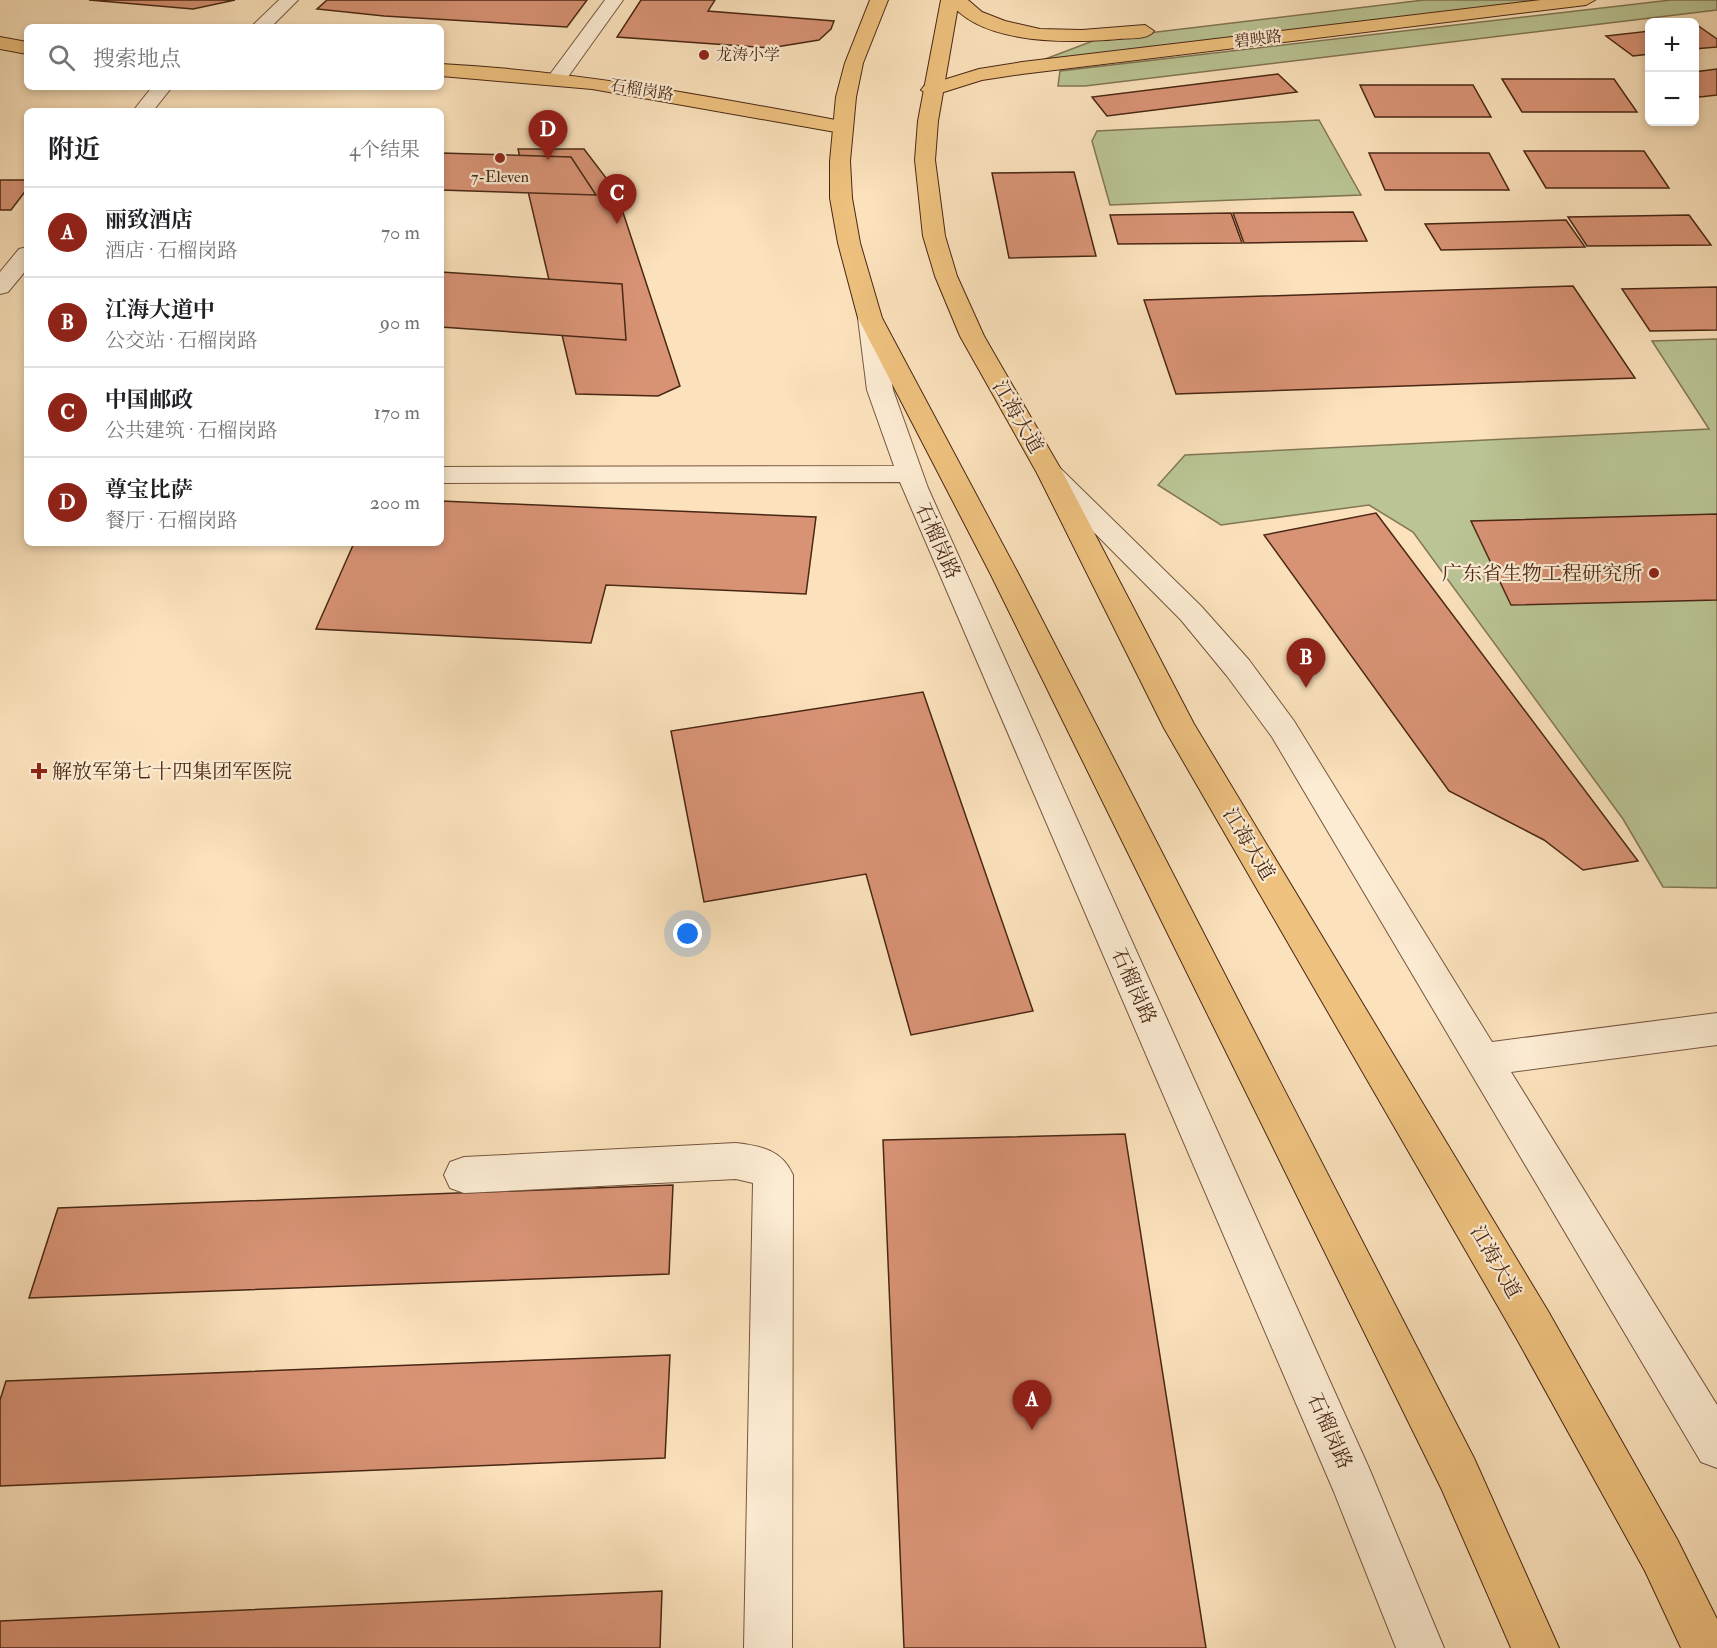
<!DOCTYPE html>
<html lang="zh">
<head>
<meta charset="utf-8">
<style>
	:root { --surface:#fff; --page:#f2f2f2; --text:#202124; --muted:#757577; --line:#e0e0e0; --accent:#8f2418 }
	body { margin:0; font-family:"IM FELL Double Pica","Noto Serif SC",serif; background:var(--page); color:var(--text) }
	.controls { position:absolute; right:18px; top:18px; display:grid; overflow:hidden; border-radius:9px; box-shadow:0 3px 9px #0003 }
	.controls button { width:54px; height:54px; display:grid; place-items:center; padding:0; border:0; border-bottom:2px solid var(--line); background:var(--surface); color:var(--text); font:30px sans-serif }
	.you { position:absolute; left:688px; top:934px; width:21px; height:21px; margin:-15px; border:4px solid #fff; border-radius:50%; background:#1a73e8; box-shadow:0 0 0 9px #1a73e833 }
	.badge { display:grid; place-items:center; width:39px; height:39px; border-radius:50%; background:var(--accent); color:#fff; font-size:20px; font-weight:700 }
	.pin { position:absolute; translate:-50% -50px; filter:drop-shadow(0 2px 3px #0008) }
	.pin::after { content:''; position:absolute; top:32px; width:21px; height:18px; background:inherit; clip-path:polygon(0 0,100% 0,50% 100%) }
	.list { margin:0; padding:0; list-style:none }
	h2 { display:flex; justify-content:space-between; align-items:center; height:78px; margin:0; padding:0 24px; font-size:26px }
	h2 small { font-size:20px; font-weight:400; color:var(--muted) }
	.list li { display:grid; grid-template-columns:39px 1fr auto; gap:18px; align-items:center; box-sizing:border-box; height:90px; padding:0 24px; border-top:2px solid var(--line) }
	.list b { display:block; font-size:22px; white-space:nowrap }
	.list p { margin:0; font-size:20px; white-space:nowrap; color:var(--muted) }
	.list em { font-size:20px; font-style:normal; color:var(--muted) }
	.icon { flex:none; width:33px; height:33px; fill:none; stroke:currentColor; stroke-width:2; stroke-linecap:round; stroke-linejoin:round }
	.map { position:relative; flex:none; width:1717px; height:1648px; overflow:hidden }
	.search { position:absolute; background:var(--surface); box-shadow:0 3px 9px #0003; left:24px; top:24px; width:420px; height:66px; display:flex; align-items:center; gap:15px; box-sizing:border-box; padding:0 21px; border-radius:9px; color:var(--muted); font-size:22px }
	.panel { position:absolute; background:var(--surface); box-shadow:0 3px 9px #0003; left:24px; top:108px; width:420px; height:438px; border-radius:9px }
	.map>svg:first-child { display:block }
</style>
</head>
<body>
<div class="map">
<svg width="1717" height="1648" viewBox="0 0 1717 1648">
	<rect width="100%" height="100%" fill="#fbe2bc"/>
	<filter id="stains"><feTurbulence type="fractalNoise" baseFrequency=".00333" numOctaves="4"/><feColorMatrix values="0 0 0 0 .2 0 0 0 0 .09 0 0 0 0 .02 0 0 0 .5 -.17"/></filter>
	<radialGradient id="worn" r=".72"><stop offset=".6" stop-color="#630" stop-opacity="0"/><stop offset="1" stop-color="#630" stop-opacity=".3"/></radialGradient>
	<g fill="#bac494" stroke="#827654" stroke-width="1.5">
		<polygon points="1424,0 1555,0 1040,61 1098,39"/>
		<polygon points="1671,0 1717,0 1717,10 1085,86 1058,86 1060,71"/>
		<polygon points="1319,120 1361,195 1110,205 1092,141 1097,131"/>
		<polygon points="1717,339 1717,888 1663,887 1623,819 1413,532 1369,505 1221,525 1158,485 1185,455 1709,429 1652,341"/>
	</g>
	<g fill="#d89375" stroke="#492714" stroke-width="1.5">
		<polygon points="89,0 235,0 193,9"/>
		<polygon points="327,0 587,0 567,27 384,16 317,9"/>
		<polygon points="641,0 715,0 708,11 834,21 831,29 819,40 770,48 617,37"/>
		<polygon points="1697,25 1717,39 1717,47 1694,49 1694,26"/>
		<polygon points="1650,31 1650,54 1633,56 1606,36"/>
		<polygon points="1717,69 1717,95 1700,97 1694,93 1694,72"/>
		<polygon points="1278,74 1297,92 1107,116 1092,97"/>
		<polygon points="1502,79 1614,79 1637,112 1522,112"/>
		<polygon points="1360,85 1473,85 1491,117 1375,117"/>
		<polygon points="518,149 584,149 616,191 680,386 658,396 576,394"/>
		<polygon points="1524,151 1644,151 1669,188 1546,188"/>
		<polygon points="441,153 571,157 596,195 441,190"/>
		<polygon points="1369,153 1489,153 1509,190 1385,190"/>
		<polygon points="1074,172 1096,256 1009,258 992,173"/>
		<polygon points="0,180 27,180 27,189 11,210 0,210"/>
		<polygon points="1353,212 1367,241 1244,243 1233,213"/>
		<polygon points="1231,213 1242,243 1118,244 1110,215"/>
		<polygon points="1689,215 1711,245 1587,246 1568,217"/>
		<polygon points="1566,220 1585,247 1441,250 1425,224"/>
		<polygon points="441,272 622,284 626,340 441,327"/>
		<polygon points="1573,286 1635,378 1176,394 1144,300"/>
		<polygon points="1717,287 1717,330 1650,331 1622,289"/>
		<polygon points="441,501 816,517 806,594 606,585 591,643 316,629 354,543 441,543"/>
		<polygon points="1376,513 1638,861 1583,870 1544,840 1449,791 1264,535"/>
		<polygon points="1717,514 1717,600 1511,605 1471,521"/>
		<polygon points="923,692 1033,1011 911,1035 866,874 704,902 671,731"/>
		<polygon points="1125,1134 1206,1648 904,1648 883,1140"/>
		<polygon points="673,1185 669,1274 29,1298 58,1208"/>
		<polygon points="670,1355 665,1458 0,1486 0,1400 6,1381"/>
		<polygon points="662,1591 660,1648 0,1648 0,1621"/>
	</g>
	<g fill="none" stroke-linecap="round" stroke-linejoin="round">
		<defs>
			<g id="minor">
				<polygon points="279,0 298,0 271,27 251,27"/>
				<polygon points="605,0 623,0 565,81 551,81 548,77"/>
				<polygon points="152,87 172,87 153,111 133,111"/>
				<polygon points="27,247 27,269 8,292 0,294 0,272 19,249"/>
				<polygon points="870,311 878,313 882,318 893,390 928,488 1369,1468 1444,1648 1396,1648 1334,1492 900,482 441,483 441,467 894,466 867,390 858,318 862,313"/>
				<polygon points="1050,465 1059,467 1201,606 1249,660 1294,721 1492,1042 1717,1013 1717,1045 1511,1072 1717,1405 1717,1468 1701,1462 1272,737 1227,676 1181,620 1041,479 1037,473 1041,467"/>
				<path d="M736,1143C761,1146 782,1150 793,1175L792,1648H744L753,1183L736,1179L464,1193L450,1188L444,1175L450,1162L464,1157Z"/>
			</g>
			<g id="major">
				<path d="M948,0H968L982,12L1005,21L1040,29L1082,30L1145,25L1154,31C1148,40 1129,38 1119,39C1070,43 980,46 948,0Z"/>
				<polygon points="1541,0 1595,0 1586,5 1022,74 982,80 931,96 921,90 924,86 979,69 1022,62"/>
				<polygon points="0,37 27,42 27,54 0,49"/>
				<path d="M441,64C576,71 708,96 841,121L848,123L851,127L848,131L841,133L592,89L441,76Z"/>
			</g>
			<g id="highway">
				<polygon points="870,0 888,0 863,63 856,97 850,161 852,198 860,243 882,318 1018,573 1474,1458 1559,1648 1511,1648 1442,1490 990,573 858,318 838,243 830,198 830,161 836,97 845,63"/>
				<polygon points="941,0 959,0 938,121 935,160 945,236 957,276 984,336 1063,473 1194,724 1548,1311 1677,1539 1717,1619 1717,1648 1681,1648 1645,1571 1518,1341 1164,728 1037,473 960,336 935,276 923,236 915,160 918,121"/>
			</g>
		</defs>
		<use href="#minor" stroke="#76563e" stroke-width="2"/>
		<use href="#major" stroke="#492714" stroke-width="2"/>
		<use href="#highway" stroke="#492714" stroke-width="2"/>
		<use href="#minor" fill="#fcecd3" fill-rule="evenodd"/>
		<use href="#major" fill="#eec17e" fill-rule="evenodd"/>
		<use href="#highway" fill="#eec17e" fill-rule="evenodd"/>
	</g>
	<g fill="#8f2418" stroke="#fcecd3" stroke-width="2">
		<circle cx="704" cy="55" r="6"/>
		<circle cx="500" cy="158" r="6"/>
		<circle cx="1654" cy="573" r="6"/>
		<path d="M36 762h6v6h6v6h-6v6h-6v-6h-6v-6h6z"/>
	</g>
	<g text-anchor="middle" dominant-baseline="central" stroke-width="4.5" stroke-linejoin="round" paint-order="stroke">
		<g font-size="16" fill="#492714" stroke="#fcecd3">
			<text transform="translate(1258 39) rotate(-7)">碧映路</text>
			<text transform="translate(642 90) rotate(9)">石榴岗路</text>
		</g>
		<g font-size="16" fill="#492714" stroke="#fcecd3" text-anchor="start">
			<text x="716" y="55">龙涛小学</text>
			<text x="500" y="177" text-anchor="middle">7-Eleven</text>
		</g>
		<g font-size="20" fill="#492714" stroke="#fcecd3">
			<text transform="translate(1018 417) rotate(60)">江海大道</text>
			<text transform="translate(938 541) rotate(66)">石榴岗路</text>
			<text transform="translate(1249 844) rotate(59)">江海大道</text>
			<text transform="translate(1134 986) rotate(66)">石榴岗路</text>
			<text transform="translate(1496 1262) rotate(60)">江海大道</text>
			<text transform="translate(1330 1431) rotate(66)">石榴岗路</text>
		</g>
		<g font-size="20" fill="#492714" stroke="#fcecd3" text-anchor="end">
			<text x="1642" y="573">广东省生物工程研究所</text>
			<text x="52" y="771" text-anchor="start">解放军第七十四集团军医院</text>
		</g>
	</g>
	<rect width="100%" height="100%" filter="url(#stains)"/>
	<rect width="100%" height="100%" fill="url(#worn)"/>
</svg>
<div class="controls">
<button>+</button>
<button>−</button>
</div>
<div class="you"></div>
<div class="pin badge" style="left:1032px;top:1430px">A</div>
<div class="pin badge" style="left:1306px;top:688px">B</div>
<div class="pin badge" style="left:617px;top:224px">C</div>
<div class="pin badge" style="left:548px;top:160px">D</div>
<div class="search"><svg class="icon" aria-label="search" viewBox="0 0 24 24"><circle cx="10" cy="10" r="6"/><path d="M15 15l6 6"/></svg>搜索地点</div>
<section class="panel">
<h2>附近<small>4个结果</small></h2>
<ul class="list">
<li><span class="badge">A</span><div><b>丽致酒店</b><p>酒店 · 石榴岗路</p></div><em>70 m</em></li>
<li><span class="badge">B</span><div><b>江海大道中</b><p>公交站 · 石榴岗路</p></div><em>90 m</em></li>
<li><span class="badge">C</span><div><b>中国邮政</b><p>公共建筑 · 石榴岗路</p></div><em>170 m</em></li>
<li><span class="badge">D</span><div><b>尊宝比萨</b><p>餐厅 · 石榴岗路</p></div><em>200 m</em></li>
</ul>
</section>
</div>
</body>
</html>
